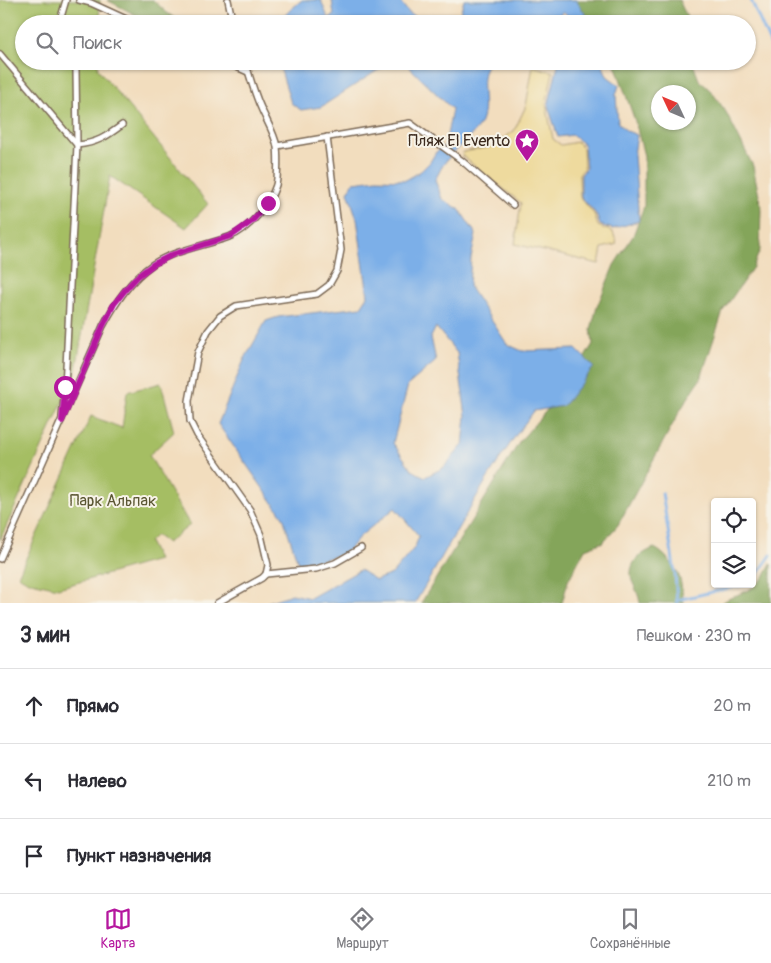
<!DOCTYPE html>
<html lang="ru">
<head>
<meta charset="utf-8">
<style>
	:root { --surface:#fff; --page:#f7f7f7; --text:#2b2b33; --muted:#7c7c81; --line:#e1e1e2; --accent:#b5179e }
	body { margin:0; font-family:Pangolin,sans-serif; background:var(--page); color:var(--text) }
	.controls { position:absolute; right:15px; bottom:15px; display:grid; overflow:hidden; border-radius:5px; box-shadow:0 1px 4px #0004 }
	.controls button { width:45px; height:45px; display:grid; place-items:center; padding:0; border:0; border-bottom:1px solid var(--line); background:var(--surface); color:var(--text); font:25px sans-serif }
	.compass { position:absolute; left:651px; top:85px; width:45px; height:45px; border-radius:50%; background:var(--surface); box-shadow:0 1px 4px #0004; rotate:314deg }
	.stop { position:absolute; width:15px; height:15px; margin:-11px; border:4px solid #b5179e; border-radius:50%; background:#fff }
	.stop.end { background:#b5179e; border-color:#fff; box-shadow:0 1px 5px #0008 }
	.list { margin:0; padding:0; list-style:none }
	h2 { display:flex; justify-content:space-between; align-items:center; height:65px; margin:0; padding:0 20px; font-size:21px }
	h2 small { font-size:16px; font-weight:400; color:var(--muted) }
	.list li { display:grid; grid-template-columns:32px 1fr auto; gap:15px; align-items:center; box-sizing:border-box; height:75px; padding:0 20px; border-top:1px solid var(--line) }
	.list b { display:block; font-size:19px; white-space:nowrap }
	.list em { font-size:16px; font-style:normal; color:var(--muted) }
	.icon { flex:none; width:28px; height:28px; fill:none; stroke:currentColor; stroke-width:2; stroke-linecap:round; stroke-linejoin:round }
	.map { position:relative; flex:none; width:771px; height:603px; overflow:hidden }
	.search { position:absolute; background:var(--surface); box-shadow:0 1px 4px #0004; left:15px; right:15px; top:15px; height:55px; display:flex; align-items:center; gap:12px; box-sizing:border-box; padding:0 18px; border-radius:28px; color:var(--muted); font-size:19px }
	.sheet { height:290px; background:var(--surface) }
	nav { display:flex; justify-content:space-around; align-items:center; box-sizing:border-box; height:70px; border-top:1px solid var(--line); background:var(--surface); font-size:14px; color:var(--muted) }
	nav a { display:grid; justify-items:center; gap:2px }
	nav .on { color:var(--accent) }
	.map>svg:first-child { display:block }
</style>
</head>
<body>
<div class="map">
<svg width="771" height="603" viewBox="0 0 771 603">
	<rect width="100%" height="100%" fill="#f7f3e8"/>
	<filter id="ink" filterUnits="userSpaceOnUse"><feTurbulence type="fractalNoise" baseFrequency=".02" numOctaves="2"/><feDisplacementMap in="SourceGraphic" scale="10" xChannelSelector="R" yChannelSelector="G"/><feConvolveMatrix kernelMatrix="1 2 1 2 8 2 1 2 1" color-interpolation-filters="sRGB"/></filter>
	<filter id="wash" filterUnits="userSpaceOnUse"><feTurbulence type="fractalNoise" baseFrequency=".0096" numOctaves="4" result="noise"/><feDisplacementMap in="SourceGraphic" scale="20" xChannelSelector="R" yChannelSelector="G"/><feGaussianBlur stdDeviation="1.12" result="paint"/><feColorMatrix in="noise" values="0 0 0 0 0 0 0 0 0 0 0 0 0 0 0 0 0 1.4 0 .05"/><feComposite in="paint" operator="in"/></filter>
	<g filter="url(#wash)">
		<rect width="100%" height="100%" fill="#f2ddbe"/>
		<g fill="#a5be64" stroke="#707441">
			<polygon points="0,0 100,0 99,24 24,24 24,61 98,61 98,69 208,204 186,228 110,176 75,375 0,540"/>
			<polygon points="161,383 174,432 149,455 190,525 167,543 156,535 149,542 158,560 58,588 27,581 18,576 91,416 122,428 127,392"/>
		</g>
		<g fill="#84a55a" stroke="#60683c" fill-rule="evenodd">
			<polygon points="107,0 153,0 166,12 183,24 153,24"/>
			<polygon points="568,0 679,0 690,24 585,24"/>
			<path d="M612,61H692L699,80L712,92L726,112L753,166L761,206L760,250L753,267L723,311L701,378L681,409L618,525L603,542L585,549L568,581L562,603H421L520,441L566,388L593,344L591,329L597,307L614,265L633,236L644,206V156L635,121L616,67ZM658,92H688V122H658Z"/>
			<path d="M654,548C664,552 677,568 680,579C682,586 682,595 684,603H640C639,595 635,588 632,581C627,563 640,554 654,548Z"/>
			<path d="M771,564V603H721C744,589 758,593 771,564Z"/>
		</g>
		<polygon fill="#eeda9e" stroke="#94825e" points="533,66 553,72 546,104 553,139 561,145 577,142 583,148 584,168 579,174 580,197 594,214 598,226 613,232 617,244 602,248 599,264 515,244 521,203 462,156 463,152 490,147 514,131 526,106"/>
		<g fill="#7bafe8" stroke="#5b6c83" fill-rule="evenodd">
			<polygon points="302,0 321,0 328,18 334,16 332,0 399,0 409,13 427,24 277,24 290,10"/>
			<polygon points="464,0 576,0 592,24 567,24 568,16 563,11 554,24 453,24 459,18"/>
			<path d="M278,61H490C475,78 489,102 481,122C477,132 455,150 447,160C442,165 439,173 435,180L442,199L459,209L476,234L471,258L469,286L507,344L522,351L576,349L594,367L563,406L534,411C487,471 454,538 415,603H265L292,594L310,598L360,570L376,580L392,574L415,547L419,536L395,508L359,537L346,553L299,566L283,517L218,424L244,360L266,321L278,317L361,307L368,296L357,219L348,192L354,182L377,179L406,180L421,171L430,162L436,152L445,146L452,109L404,62L392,63L375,72L321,107L301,110L291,103ZM436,327L457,353L466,416L463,445L443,468L425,477L412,470L393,443L408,385L436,361L431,337Z"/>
			<polygon points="559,61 605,61 603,66 607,76 619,85 616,95 618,123 627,131 637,135 634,155 639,221 613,229 600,225 596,214 581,197 581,175 586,168 584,145 573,135 558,137 548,106"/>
		</g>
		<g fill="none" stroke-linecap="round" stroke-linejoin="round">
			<g stroke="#7bafe8" stroke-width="3">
				<polyline points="751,0 771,46"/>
				<polyline points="662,493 675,573 677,603"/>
				<polyline points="752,582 771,555"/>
				<polyline points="677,600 747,584"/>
			</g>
		</g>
	</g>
	<g filter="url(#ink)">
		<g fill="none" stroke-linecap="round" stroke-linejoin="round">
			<defs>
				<g id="lane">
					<polyline points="79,0 91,3 137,24"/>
					<polyline points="228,0 233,24"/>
					<polyline points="59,24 66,0"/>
					<path d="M0,54L77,145C97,143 106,137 122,125"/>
					<polyline points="223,61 248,72"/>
					<polyline points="277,146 410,123 461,160 513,205"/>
					<polyline points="62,417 65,387 77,145 76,70"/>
					<path d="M0,559L103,326C116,302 130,280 153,264C175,250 204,246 229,237C248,230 270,205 276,185C278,177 278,155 277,147C275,134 266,120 261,108C254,93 250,77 245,61"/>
					<polyline points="266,574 316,569 335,563 361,548"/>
					<polyline points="217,603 262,578 266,574 268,565 261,535 250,510 197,435 190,421 189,401 198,352 208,331 220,316 236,306 317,294 329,285 337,271 341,250 327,137"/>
				</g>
			</defs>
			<use href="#lane" stroke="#7b6956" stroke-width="8"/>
			<use href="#lane" stroke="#fff" stroke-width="5"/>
		</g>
	</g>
	<g fill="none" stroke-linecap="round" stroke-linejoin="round" filter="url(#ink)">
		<polyline stroke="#b5179e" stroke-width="6" points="65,387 62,421 103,326 114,304 126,289 138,276 154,264 174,254 231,236 252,221 268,203"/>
	</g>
	<defs>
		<symbol id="sight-pin" viewBox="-11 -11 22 30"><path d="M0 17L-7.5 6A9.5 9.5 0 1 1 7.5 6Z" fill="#b5179e" stroke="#f7f3e8"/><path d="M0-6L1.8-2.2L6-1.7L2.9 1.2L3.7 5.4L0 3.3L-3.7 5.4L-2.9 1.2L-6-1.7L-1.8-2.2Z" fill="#fff"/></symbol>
	</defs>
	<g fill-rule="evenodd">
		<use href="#sight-pin" x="513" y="127" width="28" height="38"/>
	</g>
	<g text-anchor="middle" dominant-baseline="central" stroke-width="4" stroke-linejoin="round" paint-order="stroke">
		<g font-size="16" fill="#3b2a1e" stroke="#f7f3e8" text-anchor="end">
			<text x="510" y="141">Пляж El Evento</text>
		</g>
		<g font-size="16" fill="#5b5633" stroke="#f7f3e8">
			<text x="113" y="501">Парк Альпак</text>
		</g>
	</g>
</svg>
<div class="controls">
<button><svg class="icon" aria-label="locate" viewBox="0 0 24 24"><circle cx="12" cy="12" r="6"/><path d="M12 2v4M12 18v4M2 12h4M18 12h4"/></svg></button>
<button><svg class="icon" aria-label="layers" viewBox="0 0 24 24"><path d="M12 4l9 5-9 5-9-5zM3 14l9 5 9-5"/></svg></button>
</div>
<svg class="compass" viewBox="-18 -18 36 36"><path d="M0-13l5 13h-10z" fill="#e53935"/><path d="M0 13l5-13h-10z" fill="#7c7c81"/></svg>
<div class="stop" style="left:65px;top:387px"></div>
<div class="stop end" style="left:268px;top:203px"></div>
<div class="search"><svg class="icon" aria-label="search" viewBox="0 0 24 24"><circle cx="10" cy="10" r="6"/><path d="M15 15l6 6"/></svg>Поиск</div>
</div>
<section class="sheet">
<h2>3 мин<small>Пешком · 230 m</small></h2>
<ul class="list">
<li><svg class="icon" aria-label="ahead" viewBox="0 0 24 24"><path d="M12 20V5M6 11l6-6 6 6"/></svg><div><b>Прямо</b></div><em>20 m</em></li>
<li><svg class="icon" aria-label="left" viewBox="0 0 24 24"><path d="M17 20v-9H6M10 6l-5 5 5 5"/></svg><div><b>Налево</b></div><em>210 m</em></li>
<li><svg class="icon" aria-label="arrive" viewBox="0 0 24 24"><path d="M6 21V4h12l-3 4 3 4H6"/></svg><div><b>Пункт назначения</b></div></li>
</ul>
</section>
<nav>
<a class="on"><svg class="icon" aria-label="map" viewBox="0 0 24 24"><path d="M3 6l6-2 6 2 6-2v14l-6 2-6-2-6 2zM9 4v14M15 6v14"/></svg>Карта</a>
<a><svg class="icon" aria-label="directions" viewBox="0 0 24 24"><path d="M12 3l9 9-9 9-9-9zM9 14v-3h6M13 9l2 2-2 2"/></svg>Маршрут</a>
<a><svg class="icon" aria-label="saved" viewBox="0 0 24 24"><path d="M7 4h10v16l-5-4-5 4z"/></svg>Сохранённые</a>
</nav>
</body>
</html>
